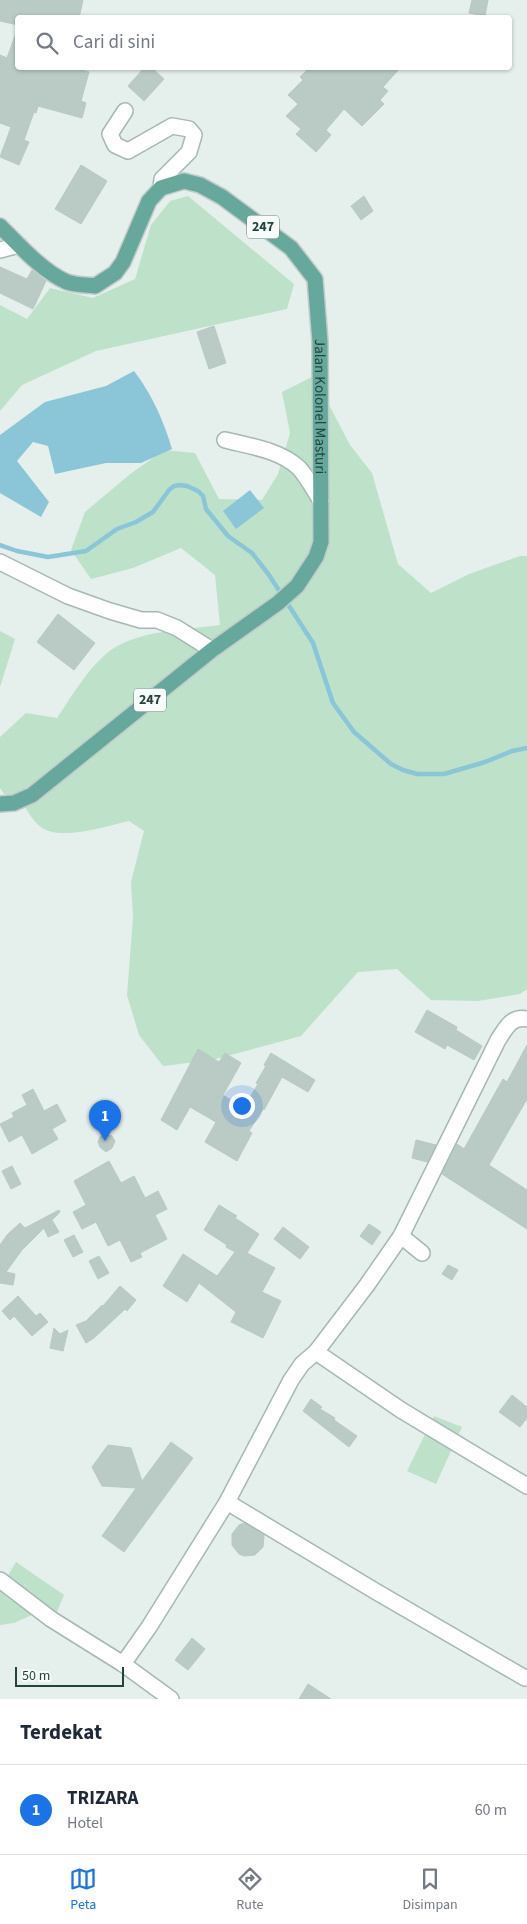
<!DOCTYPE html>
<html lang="id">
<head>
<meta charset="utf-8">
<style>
	:root { --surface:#fff; --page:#f2f2f3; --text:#1f2937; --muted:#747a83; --line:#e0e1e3; --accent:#1a73e8 }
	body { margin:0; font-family:"Source Sans 3",sans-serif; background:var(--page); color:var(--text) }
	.scale { position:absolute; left:15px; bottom:12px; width:109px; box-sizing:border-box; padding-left:5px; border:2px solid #22443d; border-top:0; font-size:14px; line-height:18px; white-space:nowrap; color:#22443d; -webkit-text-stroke:4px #f7fbf9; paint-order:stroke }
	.you { position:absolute; left:241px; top:1105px; width:18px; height:18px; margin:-12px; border:4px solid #fff; border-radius:50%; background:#1a73e8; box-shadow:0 0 0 8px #1a73e833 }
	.badge { display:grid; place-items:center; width:32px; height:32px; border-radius:50%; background:var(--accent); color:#fff; font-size:16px; font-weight:700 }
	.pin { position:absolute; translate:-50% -41px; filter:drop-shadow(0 1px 2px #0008) }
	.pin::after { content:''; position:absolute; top:26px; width:18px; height:15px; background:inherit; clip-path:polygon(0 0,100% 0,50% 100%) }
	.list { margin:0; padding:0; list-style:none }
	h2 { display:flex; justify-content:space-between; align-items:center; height:65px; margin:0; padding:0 20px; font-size:21px }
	h2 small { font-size:16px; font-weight:400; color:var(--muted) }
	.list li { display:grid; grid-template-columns:32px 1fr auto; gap:15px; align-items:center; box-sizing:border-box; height:90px; padding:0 20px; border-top:1px solid var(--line) }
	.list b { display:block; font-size:19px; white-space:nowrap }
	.list p { margin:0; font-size:16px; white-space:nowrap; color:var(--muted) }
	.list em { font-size:16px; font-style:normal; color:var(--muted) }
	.icon { flex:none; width:28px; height:28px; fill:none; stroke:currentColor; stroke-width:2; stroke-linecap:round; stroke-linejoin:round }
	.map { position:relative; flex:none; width:527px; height:1699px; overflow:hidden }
	.search { position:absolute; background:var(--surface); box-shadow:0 1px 4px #0004; left:15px; right:15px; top:15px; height:55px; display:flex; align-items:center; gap:12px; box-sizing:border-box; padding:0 18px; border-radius:5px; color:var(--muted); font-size:19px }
	.sheet { height:155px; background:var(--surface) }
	nav { display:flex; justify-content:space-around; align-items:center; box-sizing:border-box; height:70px; border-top:1px solid var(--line); background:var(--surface); font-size:14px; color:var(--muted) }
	nav a { display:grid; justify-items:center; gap:2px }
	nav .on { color:var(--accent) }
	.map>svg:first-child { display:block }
</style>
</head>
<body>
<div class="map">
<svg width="527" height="1699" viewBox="0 0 527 1699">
	<rect width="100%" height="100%" fill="#e5efec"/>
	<g fill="#bde2c9">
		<polygon points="188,196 294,284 287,309 96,351 22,385 0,411 0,305 27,319 50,288 93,298 135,279 151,225 170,201"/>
		<path d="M314,376L350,445L372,473L398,564L431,593L469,574L520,556H527V989L520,994L478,1001L431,1000L397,969L358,972L301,1036L212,1060L163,1066L139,1035L127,995L133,918L131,882L144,831L129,821C106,826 66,840 44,829C34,824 26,808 20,799L4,794L0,788V737L26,713L57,718C72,696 86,671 106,654C134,630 185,630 220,625L215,575L181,548L133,568L91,579L71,550L85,512L129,475L164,450L195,453L219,499L262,500L278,474L290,433L282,392Z"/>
		<polygon points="0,631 15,639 0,687"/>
		<polygon points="434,1416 462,1427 436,1484 407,1471"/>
		<polygon points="16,1562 64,1595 56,1614 32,1615 14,1623 0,1625 0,1589"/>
	</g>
	<g fill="#8ac6d8">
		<path d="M134,371C153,396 163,420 172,449L141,463H106L55,474L48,446L33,442L17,461L49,502L41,517L0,493V435L45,402L106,386Z"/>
		<polygon points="250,490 264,508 236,529 223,511"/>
	</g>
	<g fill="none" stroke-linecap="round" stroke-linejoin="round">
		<polyline stroke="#8ac6d8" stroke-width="4.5" points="0,545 17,551 48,557 86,551 117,529 136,522 153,512 169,490 174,486 180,485 187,486 198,491 203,496 206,509 228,536 252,553 269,575 313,643 333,703 354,732 391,764 403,770 417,774 444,774 485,762 512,751 527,748"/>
	</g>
	<g fill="#bacbc5" stroke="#b7cac3">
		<polygon points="0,0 83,0 79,18 18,18 18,25 0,21"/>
		<polygon points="472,0 488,0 485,16 469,13"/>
		<polygon points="16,33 18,33 18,68 75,68 89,72 81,101 86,103 82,118 38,106 36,113 34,112 24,140 29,142 19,165 0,157 11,127 0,123 0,55 7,58"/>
		<polygon points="144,68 152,68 164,79 144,101 128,86"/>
		<polygon points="309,68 400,68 383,87 388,91 380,100 384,104 362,126 344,109 326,130 331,135 316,152 296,134 301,129 286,116 298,104 288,95 303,80 300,77"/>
		<polygon points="81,165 107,181 81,224 55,209"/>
		<polygon points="364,196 373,211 361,220 351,206"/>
		<polygon points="0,267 27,279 32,270 46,281 33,309 0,293"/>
		<polygon points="214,326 226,363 209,369 197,332"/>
		<polygon points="58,614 95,643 74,670 37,642"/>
		<polygon points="427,1010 457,1027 456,1030 482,1046 474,1060 447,1045 445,1049 415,1032"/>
		<polygon points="527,1045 527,1099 489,1165 527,1190 527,1229 442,1174 457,1144 464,1149 503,1079 507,1082"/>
		<polygon points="198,1049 219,1062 225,1053 241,1063 223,1095 242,1107 244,1107 258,1084 256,1083 266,1066 264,1065 271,1053 315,1080 308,1092 282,1077 264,1110 263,1109 249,1131 252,1133 237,1161 205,1142 216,1122 190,1107 177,1130 161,1120"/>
		<polygon points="33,1089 44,1111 57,1104 66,1121 52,1129 58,1139 32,1154 22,1135 9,1142 0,1124 14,1117 12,1113 27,1105 22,1095"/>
		<polygon points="105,1134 112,1136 115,1141 112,1148 106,1152 100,1147 98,1142 100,1137"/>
		<polygon points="416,1140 436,1145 427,1162 412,1158"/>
		<polygon points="109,1161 121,1183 134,1176 145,1198 158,1191 167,1209 155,1215 167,1239 140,1253 142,1257 131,1262 120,1240 108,1246 96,1222 82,1229 73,1212 86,1205 74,1181"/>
		<polygon points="12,1166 21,1184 11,1189 2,1171"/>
		<polygon points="219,1205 237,1216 235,1218 259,1234 247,1253 275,1268 262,1292 281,1301 263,1338 231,1322 236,1312 199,1283 187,1302 163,1286 183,1254 217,1276 235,1252 226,1247 227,1245 204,1230"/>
		<polygon points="59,1210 60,1212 52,1220 59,1232 48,1237 44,1228 22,1250 6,1272 15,1274 13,1285 0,1283 0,1245 7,1235 20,1223 25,1228"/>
		<polygon points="369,1224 381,1232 372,1245 360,1236"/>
		<polygon points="283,1227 309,1247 300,1259 274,1239"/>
		<polygon points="74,1235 83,1252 73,1257 64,1240"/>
		<polygon points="99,1256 109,1273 98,1279 89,1261"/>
		<polygon points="448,1265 458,1270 452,1280 442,1274"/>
		<polygon points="120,1286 136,1300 127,1311 125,1309 94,1338 86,1343 76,1325 86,1321 102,1305 103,1306"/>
		<polygon points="18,1296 36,1316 40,1313 48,1322 32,1336 14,1316 10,1320 2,1311"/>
		<polygon points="54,1328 60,1334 68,1330 63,1351 50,1348"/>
		<polygon points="512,1395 527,1407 527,1418 520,1427 499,1412"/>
		<polygon points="311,1399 322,1407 320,1409 335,1418 334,1420 357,1436 349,1447 303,1411"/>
		<polygon points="171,1442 193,1458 124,1552 102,1536 136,1488 102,1486 92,1467 108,1445 131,1448 142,1481"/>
		<polygon points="244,1523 264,1535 263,1547 255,1555 244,1556 239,1554 232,1545 232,1534 239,1525"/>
		<polygon points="192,1638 205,1649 188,1670 175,1660"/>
		<polygon points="308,1684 331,1699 299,1699"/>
	</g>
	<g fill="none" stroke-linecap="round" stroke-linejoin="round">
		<defs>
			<g id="minor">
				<polyline points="125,111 110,134 115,145 128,151 172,126 189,129 194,135 189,152 162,179 161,188"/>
				<polyline points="0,250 19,245"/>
				<path d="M225,440C249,446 280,450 299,468C307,477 314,490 321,501"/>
				<polyline points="0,562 68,596 110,611 141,620 157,620 177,628 212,650"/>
				<polyline points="401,1236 422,1253"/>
				<polyline points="316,1352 401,1410 527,1486"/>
				<polyline points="227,1502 375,1591 525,1678"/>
				<polyline points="0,1580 51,1619 123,1664 171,1699"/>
				<path d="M123,1664L149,1627L227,1502L291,1380L302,1364L316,1352L367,1285L401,1236L498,1040C506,1028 511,1016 527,1019"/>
			</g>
			<g id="major">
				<path id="s1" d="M0,226C18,244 43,272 67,282C75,285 86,285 95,286L115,273L123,262L149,201L161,188L184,181L200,185L222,197L291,248L315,279L320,342L321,542L316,557L297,586L278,603L212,650L32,795L14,803L0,804"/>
			</g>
		</defs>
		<use href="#minor" stroke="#a7b8b4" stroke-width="18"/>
		<use href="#major" stroke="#c1cbc9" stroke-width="18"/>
		<use href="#minor" stroke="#fff" stroke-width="15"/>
		<use href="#major" stroke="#66a89c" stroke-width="15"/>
	</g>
	<g text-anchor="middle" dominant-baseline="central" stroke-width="5" stroke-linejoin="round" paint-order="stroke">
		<g fill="#f7fbf9" stroke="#627b75" stroke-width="1">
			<rect x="247" y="215.5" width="32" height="23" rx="4"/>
			<rect x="134" y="688.5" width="32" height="23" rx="4"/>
		</g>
		<g font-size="14" font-weight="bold" fill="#22443d">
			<text x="263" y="227">247</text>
			<text x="150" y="700">247</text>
		</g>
		<g font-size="15" fill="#22443d" stroke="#f7fbf9">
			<text stroke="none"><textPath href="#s1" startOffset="556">Jalan Kolonel Masturi</textPath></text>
		</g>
	</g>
</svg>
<div class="scale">50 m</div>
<div class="you"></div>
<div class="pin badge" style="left:105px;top:1141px">1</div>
<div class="search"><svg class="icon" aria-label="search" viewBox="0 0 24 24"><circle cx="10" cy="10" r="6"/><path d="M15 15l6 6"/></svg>Cari di sini</div>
</div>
<section class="sheet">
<h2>Terdekat<small></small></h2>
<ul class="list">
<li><span class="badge">1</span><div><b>TRIZARA</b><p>Hotel</p></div><em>60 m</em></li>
</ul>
</section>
<nav>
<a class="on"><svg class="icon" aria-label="map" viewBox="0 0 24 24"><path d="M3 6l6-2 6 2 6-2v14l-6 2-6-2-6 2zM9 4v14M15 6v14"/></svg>Peta</a>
<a><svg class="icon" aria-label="directions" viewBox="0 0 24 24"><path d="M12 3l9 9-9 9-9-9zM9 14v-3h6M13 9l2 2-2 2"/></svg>Rute</a>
<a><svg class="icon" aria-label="saved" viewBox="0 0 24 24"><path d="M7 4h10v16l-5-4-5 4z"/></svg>Disimpan</a>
</nav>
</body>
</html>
